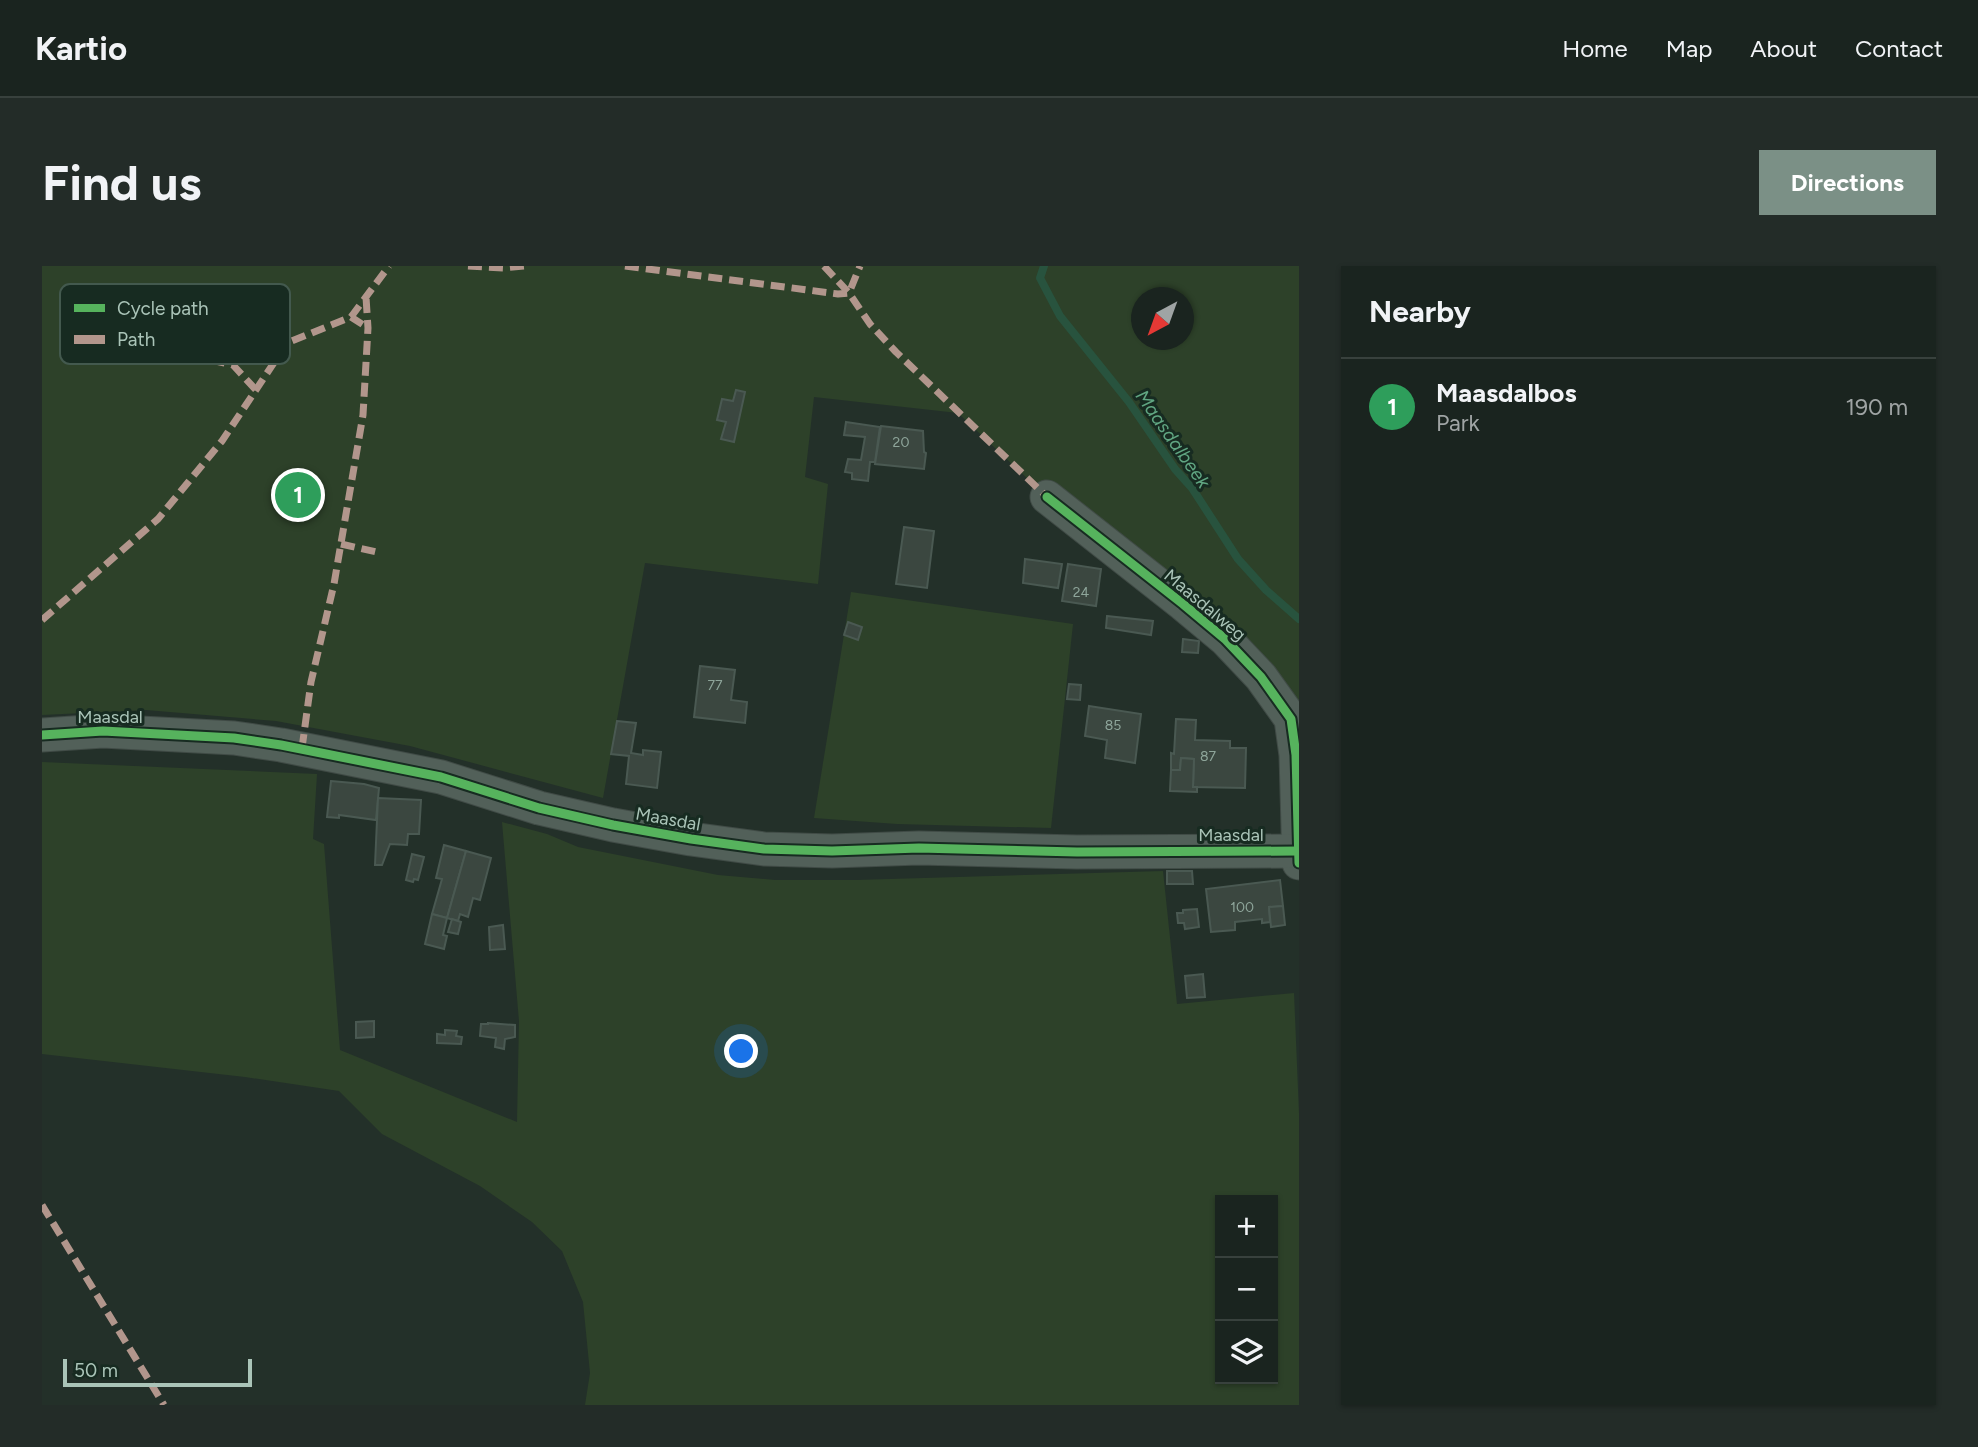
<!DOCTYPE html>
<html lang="en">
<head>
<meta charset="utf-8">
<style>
	:root { --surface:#1a241f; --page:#232c28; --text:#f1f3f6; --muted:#9fa4a4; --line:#38413d; --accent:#7b9086 }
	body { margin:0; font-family:Figtree,sans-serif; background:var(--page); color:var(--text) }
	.controls { position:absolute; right:21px; bottom:21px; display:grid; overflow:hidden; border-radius:0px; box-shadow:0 2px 5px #0004 }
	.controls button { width:63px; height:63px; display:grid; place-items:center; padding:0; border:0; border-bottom:2px solid var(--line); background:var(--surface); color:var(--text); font:35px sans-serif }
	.compass { position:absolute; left:1089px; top:21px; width:63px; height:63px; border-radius:50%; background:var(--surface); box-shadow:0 2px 5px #0004; rotate:221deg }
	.scale { position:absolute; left:21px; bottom:18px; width:189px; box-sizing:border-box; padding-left:7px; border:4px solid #aac4b8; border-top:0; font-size:19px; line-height:24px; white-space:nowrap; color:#aac4b8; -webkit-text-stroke:5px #172b21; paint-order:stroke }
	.you { position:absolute; left:700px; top:786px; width:24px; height:24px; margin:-18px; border:5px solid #fff; border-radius:50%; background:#1a73e8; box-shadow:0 0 0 10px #1a73e833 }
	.badge { display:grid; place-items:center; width:46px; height:46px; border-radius:50%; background:var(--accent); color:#fff; font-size:23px; font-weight:700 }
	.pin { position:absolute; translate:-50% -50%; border:4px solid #fff; box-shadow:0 2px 7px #0006 }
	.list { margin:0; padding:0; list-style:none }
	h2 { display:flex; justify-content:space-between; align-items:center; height:91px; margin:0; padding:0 28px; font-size:30px }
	h2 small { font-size:23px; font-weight:400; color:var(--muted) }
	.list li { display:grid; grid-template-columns:46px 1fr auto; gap:21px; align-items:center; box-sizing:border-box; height:98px; padding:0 28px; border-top:2px solid var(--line) }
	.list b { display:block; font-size:26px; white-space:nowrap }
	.list p { margin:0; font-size:23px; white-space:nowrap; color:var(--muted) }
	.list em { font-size:23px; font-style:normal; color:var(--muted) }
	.icon { flex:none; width:38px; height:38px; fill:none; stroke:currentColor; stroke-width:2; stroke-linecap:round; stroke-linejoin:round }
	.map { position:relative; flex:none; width:1257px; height:1139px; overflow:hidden; border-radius:0px }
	header { display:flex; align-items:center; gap:42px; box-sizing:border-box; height:98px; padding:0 35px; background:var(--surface); border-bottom:2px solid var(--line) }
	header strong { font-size:33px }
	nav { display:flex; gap:38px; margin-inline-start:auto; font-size:24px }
	.intro { display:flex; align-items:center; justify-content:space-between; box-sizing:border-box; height:168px; padding:0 42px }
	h1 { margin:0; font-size:49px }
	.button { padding:18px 32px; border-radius:0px; background:var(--accent); color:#fff; font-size:24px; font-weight:700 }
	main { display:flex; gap:42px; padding:0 42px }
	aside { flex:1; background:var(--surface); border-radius:0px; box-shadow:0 2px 5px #0004 }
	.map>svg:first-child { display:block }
</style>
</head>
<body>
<header>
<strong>Kartio</strong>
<nav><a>Home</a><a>Map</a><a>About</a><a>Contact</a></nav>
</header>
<div class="intro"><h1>Find us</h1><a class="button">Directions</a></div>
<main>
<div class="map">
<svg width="1257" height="1139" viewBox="0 0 1257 1139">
	<rect width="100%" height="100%" fill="#233029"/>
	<g fill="#2d4129" fill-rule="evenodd">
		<path d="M0,0H1257V452L1005,231L916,147L772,131L763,211L786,218L776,318L603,297L561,532L368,480L234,455L104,444L0,449ZM1100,32H1142V74H1100Z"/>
		<polygon points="809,326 1031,358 1009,562 855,558 772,552"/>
		<path d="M0,496L275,508L271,573L282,578L298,784L475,856L477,755L460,556L505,568L536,581L676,609L733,614H814L1121,605L1135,738L1252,727L1257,847V1139H543L548,1107L541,1036L520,985L490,956L438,920L340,868L297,825L203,811L0,788ZM1178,934H1231V1113H1178Z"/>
	</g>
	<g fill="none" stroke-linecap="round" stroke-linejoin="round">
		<polyline stroke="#28533e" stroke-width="8" points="1002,0 998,12 1018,50 1087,136 1133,203 1150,222 1196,293 1224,324 1257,353"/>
	</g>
	<g fill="#3b4740" stroke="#4a5952" stroke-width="2">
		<polygon points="694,124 703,126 692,176 679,173 684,156 675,154 680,133 691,135"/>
		<polygon points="804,156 838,161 833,196 828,196 826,215 810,213 810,207 803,206 806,193 819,194 823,171 802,169"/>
		<polygon points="839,160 881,165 882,186 884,187 882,203 833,198"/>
		<polygon points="862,261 892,265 885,322 854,318"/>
		<polygon points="983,293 1020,298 1016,322 981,317"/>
		<polygon points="1026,298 1059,303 1054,340 1020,335"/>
		<polygon points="1065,350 1111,355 1109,369 1064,362"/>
		<polygon points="806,356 820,361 816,374 802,369"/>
		<polygon points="1141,373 1157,375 1156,387 1140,386"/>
		<polygon points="658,400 693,404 689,434 705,436 703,457 652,451"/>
		<polygon points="1027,418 1039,419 1038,434 1025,433"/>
		<polygon points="1047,440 1099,448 1093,497 1063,492 1065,474 1043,470"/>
		<polygon points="1134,453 1154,454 1153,474 1188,475 1188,482 1204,482 1203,522 1151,521 1152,493 1139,492 1138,504 1129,504 1129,487 1132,488"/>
		<polygon points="575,455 594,457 589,487 601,489 601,484 619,486 615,522 584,518 587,490 569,488"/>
		<polygon points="1139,492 1152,493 1151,521 1155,521 1155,526 1128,525 1129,504 1138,504"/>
		<polygon points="289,515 322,518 337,522 334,554 297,549 297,552 285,551"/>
		<polygon points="336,532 379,534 377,568 366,568 365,579 348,578 340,599 333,599"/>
		<polygon points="402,579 424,585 405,652 390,648 400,613 394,612"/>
		<polygon points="424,585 449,592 438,634 431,632 426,651 418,648 416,655 405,652"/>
		<polygon points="370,588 382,591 376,614 372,613 371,616 364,614"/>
		<polygon points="1125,605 1150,605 1151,618 1125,618"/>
		<polygon points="1238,614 1241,640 1227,641 1228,656 1220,657 1220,653 1193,656 1193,664 1169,666 1164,623"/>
		<polygon points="1241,640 1243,659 1229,661 1227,641"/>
		<polygon points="1155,643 1157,661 1143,663 1142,657 1136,657 1135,647 1141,647 1141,644"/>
		<polygon points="390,648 405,652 401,669 405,670 402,683 383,678"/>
		<polygon points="410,653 419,656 416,668 406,666"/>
		<polygon points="461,659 463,683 448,684 447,661"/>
		<polygon points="1161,708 1163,731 1145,732 1143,710"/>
		<polygon points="332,755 332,771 314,772 314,756"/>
		<polygon points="446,757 473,759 473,771 463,773 462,783 453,781 454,772 438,770 439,758 446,758"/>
		<polygon points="403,764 415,765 414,770 420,771 419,778 395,777 395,768 403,769"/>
	</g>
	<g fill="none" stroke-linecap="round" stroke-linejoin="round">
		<defs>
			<g id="minor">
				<polyline points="1005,231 1141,338 1183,373 1219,411 1249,453 1254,489 1257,597"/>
				<polyline points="0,469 61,465 192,472 239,479 399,511 497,542 571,559 649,573 722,583 790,585 877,582 1035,586 1257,585"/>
			</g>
		</defs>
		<use href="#minor" stroke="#404b46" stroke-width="35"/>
		<use href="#minor" stroke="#526059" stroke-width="33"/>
		<g stroke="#b2968c" stroke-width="7" stroke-dasharray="14 7" stroke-linecap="butt">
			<polyline points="426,0 461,2 482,0"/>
			<polyline points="583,0 796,28 807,27 818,0"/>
			<polyline points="782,0 807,27 828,58 854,86 1005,231"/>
			<polyline points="309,51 347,0"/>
			<polyline points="169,94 191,99 214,124"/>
			<polyline points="299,278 339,287"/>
			<polyline points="0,354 116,253 180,175 245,77 309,51 326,62"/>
			<polyline points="260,482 269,416 292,318 321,149 326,62 324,31"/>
			<polyline points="0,939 122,1139"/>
		</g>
		<defs>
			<g id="cycleway">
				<polyline points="1005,231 1141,338 1183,373 1219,411 1249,453 1254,489 1257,597"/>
				<polyline points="0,469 61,465 192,472 239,479 399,511 497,542 571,559 649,573 722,583 790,585 877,582 1035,586 1257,585"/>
			</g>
		</defs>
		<use href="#cycleway" stroke="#172b21" stroke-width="13"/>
		<use href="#cycleway" stroke="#56b35d" stroke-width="9"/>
	</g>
	<g text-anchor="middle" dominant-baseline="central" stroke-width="6" stroke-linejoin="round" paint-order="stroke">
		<g font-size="14" fill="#8ea59a">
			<text x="859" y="176">20</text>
			<text x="1039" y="326">24</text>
			<text x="673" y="419">77</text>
			<text x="1071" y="459">85</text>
			<text x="1166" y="490">87</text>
			<text x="1200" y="641">100</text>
		</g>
		<g font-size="18" fill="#aac4b8" stroke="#172b21">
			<text transform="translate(1163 339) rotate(40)">Maasdalweg</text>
			<text x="68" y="451">Maasdal</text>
			<text transform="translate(626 553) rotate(10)">Maasdal</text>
			<text x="1189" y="569">Maasdal</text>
		</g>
		<g font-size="19" font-style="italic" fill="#60a682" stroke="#172b21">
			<text transform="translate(1131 173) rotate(55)">Maasdalbeek</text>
		</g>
	</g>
	<rect x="18" y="18" width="230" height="80" rx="10" fill="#172b21" stroke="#43594e" stroke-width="2"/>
	<rect x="32" y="38" width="31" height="8" fill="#56b35d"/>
	<rect x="32" y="69" width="31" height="9" fill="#b2968c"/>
	<g font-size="19" fill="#aac4b8">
		<text x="75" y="49">Cycle path</text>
		<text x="75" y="80">Path</text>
	</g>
</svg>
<div class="controls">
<button>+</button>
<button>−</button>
<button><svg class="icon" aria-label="layers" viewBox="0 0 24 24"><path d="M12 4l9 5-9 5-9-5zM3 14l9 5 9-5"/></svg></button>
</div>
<svg class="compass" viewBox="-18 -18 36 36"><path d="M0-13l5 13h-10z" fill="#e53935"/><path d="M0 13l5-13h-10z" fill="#9fa4a4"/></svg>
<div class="scale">50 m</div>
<div class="you"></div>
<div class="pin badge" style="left:256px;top:229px;background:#2e9e5b">1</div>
</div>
<aside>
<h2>Nearby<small></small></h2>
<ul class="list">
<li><span class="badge" style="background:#2e9e5b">1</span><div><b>Maasdalbos</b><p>Park</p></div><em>190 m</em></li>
</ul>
</aside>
</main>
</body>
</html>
